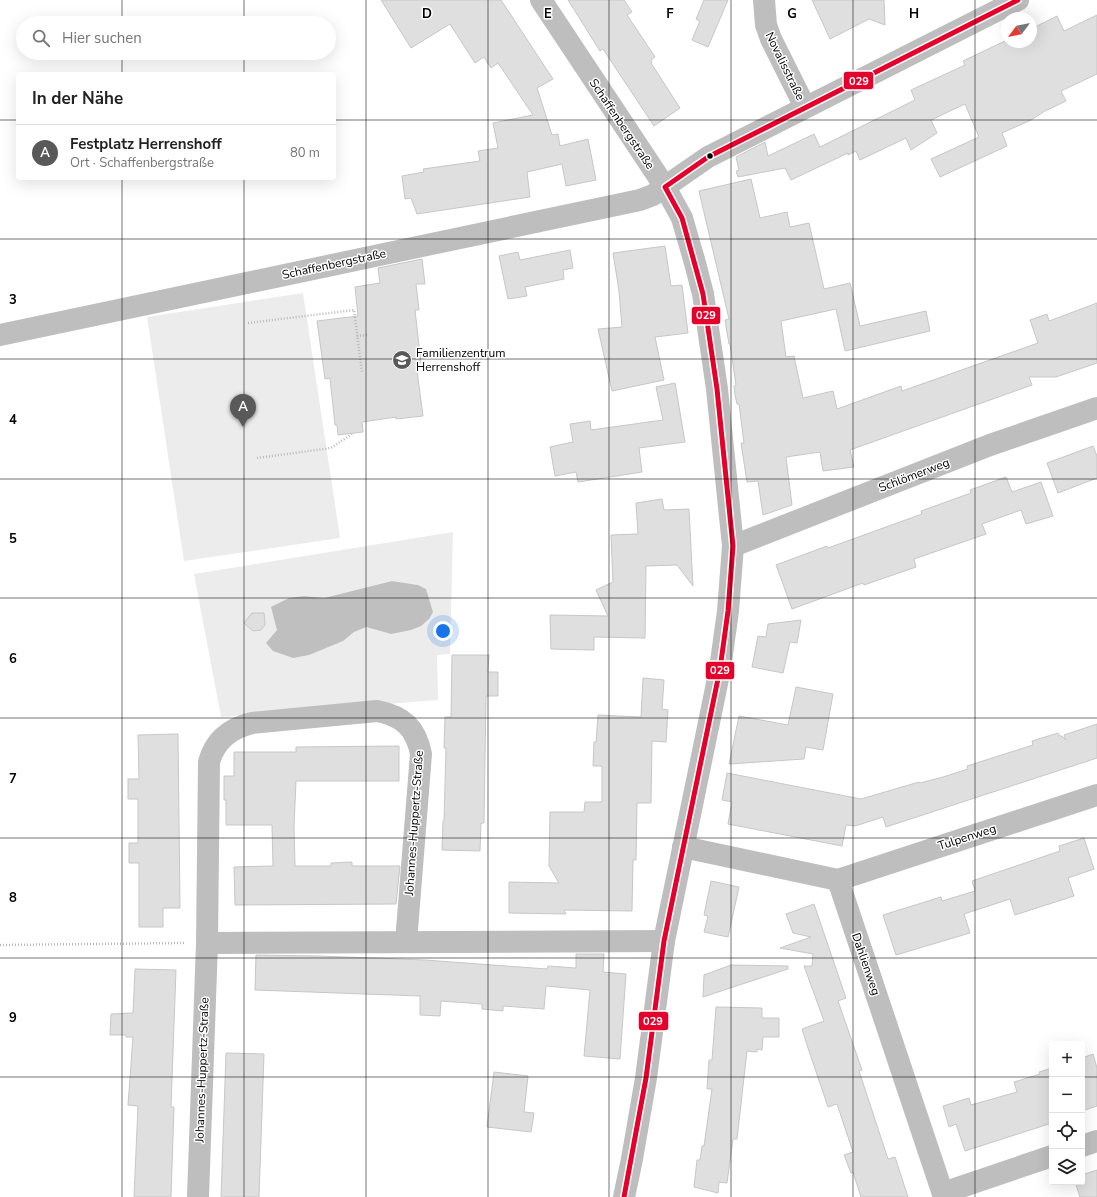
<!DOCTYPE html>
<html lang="de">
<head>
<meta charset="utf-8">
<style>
	:root { --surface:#fff; --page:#f2f2f2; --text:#222; --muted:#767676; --line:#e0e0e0; --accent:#595959 }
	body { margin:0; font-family:"Nunito Sans",sans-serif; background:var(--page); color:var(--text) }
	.controls { position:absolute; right:12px; bottom:12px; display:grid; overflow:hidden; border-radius:4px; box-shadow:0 4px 16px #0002 }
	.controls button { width:36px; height:36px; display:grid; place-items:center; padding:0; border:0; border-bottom:1px solid var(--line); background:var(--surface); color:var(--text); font:20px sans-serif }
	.compass { position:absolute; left:1001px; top:12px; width:36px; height:36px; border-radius:50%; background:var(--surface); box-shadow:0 4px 16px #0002; rotate:238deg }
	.you { position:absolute; left:443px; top:631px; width:14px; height:14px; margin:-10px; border:3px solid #fff; border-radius:50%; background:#1a73e8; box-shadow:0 0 0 6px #1a73e833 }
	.badge { display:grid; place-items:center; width:26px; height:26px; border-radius:50%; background:var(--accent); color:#fff; font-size:13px; font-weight:700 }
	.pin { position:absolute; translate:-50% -33px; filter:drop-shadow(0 1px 2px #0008) }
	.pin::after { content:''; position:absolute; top:21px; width:14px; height:12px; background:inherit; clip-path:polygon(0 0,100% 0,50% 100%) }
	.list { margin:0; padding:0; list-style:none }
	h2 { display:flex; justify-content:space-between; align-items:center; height:52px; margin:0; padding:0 16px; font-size:17px }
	h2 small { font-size:13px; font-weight:400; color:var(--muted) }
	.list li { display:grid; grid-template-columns:26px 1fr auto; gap:12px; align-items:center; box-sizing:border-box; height:56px; padding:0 16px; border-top:1px solid var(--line) }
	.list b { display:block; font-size:15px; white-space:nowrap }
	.list p { margin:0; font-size:13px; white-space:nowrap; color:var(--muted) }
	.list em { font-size:13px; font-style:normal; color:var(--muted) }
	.icon { flex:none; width:22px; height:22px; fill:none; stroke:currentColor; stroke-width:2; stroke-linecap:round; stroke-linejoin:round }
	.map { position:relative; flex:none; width:1097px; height:1197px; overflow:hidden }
	.search { position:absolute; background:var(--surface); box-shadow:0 4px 16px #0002; left:16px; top:16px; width:320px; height:44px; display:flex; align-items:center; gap:10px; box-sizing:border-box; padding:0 14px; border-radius:22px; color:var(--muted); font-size:15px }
	.panel { position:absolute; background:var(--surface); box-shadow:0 4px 16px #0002; left:16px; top:72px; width:320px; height:108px; border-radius:4px }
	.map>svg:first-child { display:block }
</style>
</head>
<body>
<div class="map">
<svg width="1097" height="1197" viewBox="0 0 1097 1197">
	<rect width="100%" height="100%" fill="#fff"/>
	<g fill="#ececec" fill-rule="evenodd">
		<polygon points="303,293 340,538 184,561 147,317"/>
		<path d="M453,532L450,654L437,655L438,700L221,717L194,574ZM392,581L418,585L426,589L391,634L366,627L354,631L343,641L267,643L304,596L324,598Z"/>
	</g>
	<polygon fill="#bfbfbf" points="392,581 418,585 426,589 433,612 429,619 421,626 411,630 391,634 366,627 354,632 343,641 309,655 293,658 273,651 266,643 277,630 271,607 289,598 304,596 324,598"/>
	<g fill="#dfdfdf" stroke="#c7c7c7">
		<polygon points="381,0 501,0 553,79 537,88 552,135 558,134 560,146 588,139 596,180 566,186 562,164 527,172 530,197 417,214 411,198 405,199 402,176 424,172 423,169 480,161 478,151 498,148 493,123 533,115 498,63 491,68 484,57 475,63 450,24 411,48"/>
		<polygon points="568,0 624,0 632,12 627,15 655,57 651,60 652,63 651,63 680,108 654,126 603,49 600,51"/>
		<polygon points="704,0 728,0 708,47 692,40 700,21 696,19"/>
		<polygon points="812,0 884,0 885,25 869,19 830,39"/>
		<polygon points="1097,15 1097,74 1061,91 1066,101 1045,111 1031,120 1002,133 1007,146 940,177 931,159 979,137 965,104 931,120 937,133 911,150 906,138 860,160 856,151 848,155 848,153 791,180 785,168 738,177 736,171 739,170 736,157 765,142 768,156 814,134 820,147 915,100 911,90 965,65 963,61 1007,40 1007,42 1031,42 1031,29 1057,16 1064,31"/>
		<polygon points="751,179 760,218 787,212 790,227 809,223 824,289 850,283 860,326 926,311 930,331 845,351 836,309 781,321 786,357 794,356 803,398 833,391 837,409 901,386 902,391 1038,343 1030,320 1047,314 1049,321 1097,303 1097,363 1056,377 1029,377 1032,385 850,450 854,467 823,471 820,452 786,457 792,505 763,515 758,481 747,482 741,443 744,443 739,404 737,404 735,395 734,386 736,385 730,344 729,344 725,320 729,319 699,191"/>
		<polygon points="665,246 671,286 682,285 688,333 655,337 664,380 612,391 598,329 622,327 619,291 613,253"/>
		<polygon points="570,250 573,268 563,270 564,279 525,287 527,296 508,299 499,256 518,252 520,260"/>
		<polygon points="422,259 425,284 416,284 419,310 415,310 421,363 416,363 423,416 396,419 396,417 362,422 363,432 338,435 337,425 335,425 330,378 325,379 317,321 358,316 355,287 380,283 378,268"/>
		<polygon points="675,383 685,442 639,448 642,472 578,482 576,472 555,476 550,447 573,442 570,424 590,421 591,430 663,420 656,387"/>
		<polygon points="1093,446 1097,456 1097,478 1058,493 1047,463"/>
		<polygon points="1006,477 1012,492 1041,482 1053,516 1026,524 1021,510 982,524 986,534 914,559 916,567 864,585 863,583 792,609 776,565 827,546 828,548 922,514 921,511 971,493 970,490"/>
		<polygon points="662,499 664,510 689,509 693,586 677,565 646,566 645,638 594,637 594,650 551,649 550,615 608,616 596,590 613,582 611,535 638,534 636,503"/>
		<polygon points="252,613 264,613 265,625 261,630 253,631 244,623"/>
		<polygon points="801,620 797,643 790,642 783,673 752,667 758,636 766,637 768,624"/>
		<polygon points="452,655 489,655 488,672 498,672 498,696 486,696 484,823 481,823 480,851 442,850 443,821 444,821 446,748 444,748 445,717 451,717"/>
		<polygon points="643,678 664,680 662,709 668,710 666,742 652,741 651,803 637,803 636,860 633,860 632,911 564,910 566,914 509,913 509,882 559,883 549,866 550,812 584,812 585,802 602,802 602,766 593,766 594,742 596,742 598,715 641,717"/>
		<polygon points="796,687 833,694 823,750 806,747 804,759 729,764 739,716 788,725"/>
		<polygon points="1097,724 1097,758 886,827 883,817 855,826 846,825 842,846 728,824 732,802 722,800 727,773 861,799 919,782 920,783 943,777 968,769 967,766 1033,745 1032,741 1058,733 1060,736 1062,736 1066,740 1064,735"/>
		<polygon points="178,734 180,908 163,908 163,927 139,927 139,863 129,863 129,843 138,843 138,799 128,799 128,779 139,779 138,735"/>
		<polygon points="399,746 399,781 296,781 294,826 295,866 331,866 331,863 352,862 352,866 400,866 396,904 235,905 234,867 273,866 272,825 226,825 226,800 224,800 224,776 234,776 234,752 296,752 296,747"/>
		<polygon points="1084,838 1094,869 1068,878 1074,896 1015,915 1010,899 964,914 970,933 896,955 883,915 941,897 942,901 975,891 972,881 1060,851 1059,846"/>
		<polygon points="711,881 739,887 728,937 704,932 708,916 704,915"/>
		<polygon points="814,904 846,998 838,1001 862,1070 859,1071 888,1159 895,1157 908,1197 861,1197 853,1172 851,1173 844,1155 853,1152 837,1104 828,1107 808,1048 802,1029 824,1021 804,966 812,966 813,954 780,948 811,937 793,933 786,914"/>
		<polygon points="576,954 604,954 603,972 626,974 620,1059 584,1056 590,990 546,986 544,1009 503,1006 503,1011 482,1009 482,1004 441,1001 440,1016 420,1015 420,996 255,990 256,955 318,956 425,960 547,969 548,966 576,968"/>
		<polygon points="731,965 788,966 788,969 703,997 704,975"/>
		<polygon points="135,969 176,970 171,1107 174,1107 171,1197 134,1197 138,1106 128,1105 133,1037 126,1037 126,1035 110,1035 111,1014 133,1013"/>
		<polygon points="716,1007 762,1008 762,1018 779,1018 779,1037 763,1037 762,1050 757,1049 757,1052 747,1051 737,1139 733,1139 727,1183 719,1182 718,1193 694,1187 697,1160 700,1160 702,1146 704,1146 712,1089 707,1089 709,1060 712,1060"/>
		<polygon points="226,1053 264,1054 259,1197 221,1197"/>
		<polygon points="1093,1054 1097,1068 1097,1106 1082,1111 1082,1058"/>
		<polygon points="1052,1068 1052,1123 965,1151 956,1124 949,1127 943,1106 969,1098 971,1105 1017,1092 1014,1082 1040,1074 1039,1072"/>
		<polygon points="494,1072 528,1076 524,1112 534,1113 531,1132 487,1127"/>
		<polygon points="1097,1170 1097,1197 1080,1197 1075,1182 1082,1182 1082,1175"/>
	</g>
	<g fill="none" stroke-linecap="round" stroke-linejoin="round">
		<g stroke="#b9b9b9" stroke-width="2.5" stroke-dasharray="1 2" stroke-linecap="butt">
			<polyline points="248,323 354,310 362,373"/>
			<polyline points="357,336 367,335"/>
			<polyline points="257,458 331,448 352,434"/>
			<polyline points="0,945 184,943"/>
		</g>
		<g stroke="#bebebe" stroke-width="22">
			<polyline points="541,0 665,187 682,218 695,263 703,294 717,389 733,546 728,611 720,669 664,941 646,1078 632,1159 624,1197"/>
			<polyline points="764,0 766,25 771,39 805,107"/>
			<polyline points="0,335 640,200 653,195 708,157 1018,0"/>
			<polyline points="733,546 990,445 1097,408"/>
			<polyline points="683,847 838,880 944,1197"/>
			<polyline points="838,880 1097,795"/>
			<path d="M406,942L421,754C416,728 403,716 377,711L252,723C231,728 215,740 209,762L207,943L664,941"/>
			<polyline points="1082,1146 1097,1141"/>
			<polyline points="943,1193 1052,1156"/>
			<polyline points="198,1197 207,943"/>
		</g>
		<defs>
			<polyline id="bus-1" points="624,1197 646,1078 664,941 720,669 728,611 733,546 717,389 703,294 682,218 665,187 708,157 1018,0"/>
		</defs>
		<use href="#bus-1" stroke="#fff" stroke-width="8"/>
		<use href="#bus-1" stroke="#e4002b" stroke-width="5"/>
	</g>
	<path fill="none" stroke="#000" stroke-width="1" stroke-opacity="0.55" d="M122,0V23M244,0V23M366,0V1197M488,0V1197M609,0V1197M731,0V1197M853,0V1197M975,0V1197M122,53V74M244,53V74M0,120H18M334,120H1097M122,178V1197M244,178V1197M0,239H1097M0,359H1097M0,479H1097M0,598H1097M0,718H1097M0,838H1097M0,958H1097M0,1077H1052M1082,1077H1097"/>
	<defs>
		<symbol id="school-disc" viewBox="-11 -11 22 22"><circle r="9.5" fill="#595959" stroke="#fff"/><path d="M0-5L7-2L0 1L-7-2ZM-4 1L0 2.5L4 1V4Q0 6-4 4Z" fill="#fff"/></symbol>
	</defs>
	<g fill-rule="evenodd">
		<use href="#school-disc" x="391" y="349" width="22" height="22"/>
	</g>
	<circle fill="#000" stroke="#fff" stroke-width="1.5" cx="710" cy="156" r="3.5"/>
	<g text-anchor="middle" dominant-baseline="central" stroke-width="3" stroke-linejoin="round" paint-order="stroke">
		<g font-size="12" fill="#000" stroke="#fff">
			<text transform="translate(785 66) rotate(64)">Novalisstraße</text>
			<text transform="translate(622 124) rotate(56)">Schaffenbergstraße</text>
			<text transform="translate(334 264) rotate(-12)">Schaffenbergstraße</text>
			<text transform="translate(914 475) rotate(-21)">Schlömerweg</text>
			<text transform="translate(414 823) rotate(-86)">Johannes-Huppertz-Straße</text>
			<text transform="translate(967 837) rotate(-18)">Tulpenweg</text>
			<text transform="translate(866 964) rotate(71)">Dahlienweg</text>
			<text transform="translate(202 1070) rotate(-88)">Johannes-Huppertz-Straße</text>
		</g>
		<g font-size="12" fill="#000" stroke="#fff" text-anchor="start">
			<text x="416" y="353">Familienzentrum<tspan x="416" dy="14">Herrenshoff</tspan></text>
		</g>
	</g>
	<g font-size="13" text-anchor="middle" font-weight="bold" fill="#000" stroke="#fff" stroke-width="3" stroke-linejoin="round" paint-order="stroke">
		<text x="427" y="18">D</text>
		<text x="548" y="18">E</text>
		<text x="670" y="18">F</text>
		<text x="792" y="18">G</text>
		<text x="914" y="18">H</text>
		<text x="13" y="304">3</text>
		<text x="13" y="424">4</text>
		<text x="13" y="543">5</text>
		<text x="13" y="663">6</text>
		<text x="13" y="783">7</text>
		<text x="13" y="902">8</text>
		<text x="13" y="1022">9</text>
	</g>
	<g stroke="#fff" stroke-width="1.5">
		<rect x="843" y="71" width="31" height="19" rx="4" fill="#e4002b"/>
		<rect x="691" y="306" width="30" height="19" rx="4" fill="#e4002b"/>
		<rect x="705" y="661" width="30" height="19" rx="4" fill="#e4002b"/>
		<rect x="638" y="1011" width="31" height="20" rx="4" fill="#e4002b"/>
	</g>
	<g font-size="11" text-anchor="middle" font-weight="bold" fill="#fff">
		<text x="859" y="85">029</text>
		<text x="706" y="319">029</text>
		<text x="720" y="674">029</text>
		<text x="653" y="1025">029</text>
	</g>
</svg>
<div class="controls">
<button>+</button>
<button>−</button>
<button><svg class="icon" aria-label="locate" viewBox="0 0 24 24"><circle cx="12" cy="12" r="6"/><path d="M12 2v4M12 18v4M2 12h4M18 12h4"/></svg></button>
<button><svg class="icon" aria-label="layers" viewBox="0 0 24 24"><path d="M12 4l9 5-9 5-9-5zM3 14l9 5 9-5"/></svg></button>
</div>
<svg class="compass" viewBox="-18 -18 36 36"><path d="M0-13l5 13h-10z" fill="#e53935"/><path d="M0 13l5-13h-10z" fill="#767676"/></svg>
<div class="you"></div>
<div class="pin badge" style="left:243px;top:427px">A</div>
<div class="search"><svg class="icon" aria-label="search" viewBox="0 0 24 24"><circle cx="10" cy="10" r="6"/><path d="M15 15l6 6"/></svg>Hier suchen</div>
<section class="panel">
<h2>In der Nähe<small></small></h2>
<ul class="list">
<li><span class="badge">A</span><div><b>Festplatz Herrenshoff</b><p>Ort · Schaffenbergstraße</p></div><em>80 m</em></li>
</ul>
</section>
</div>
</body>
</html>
